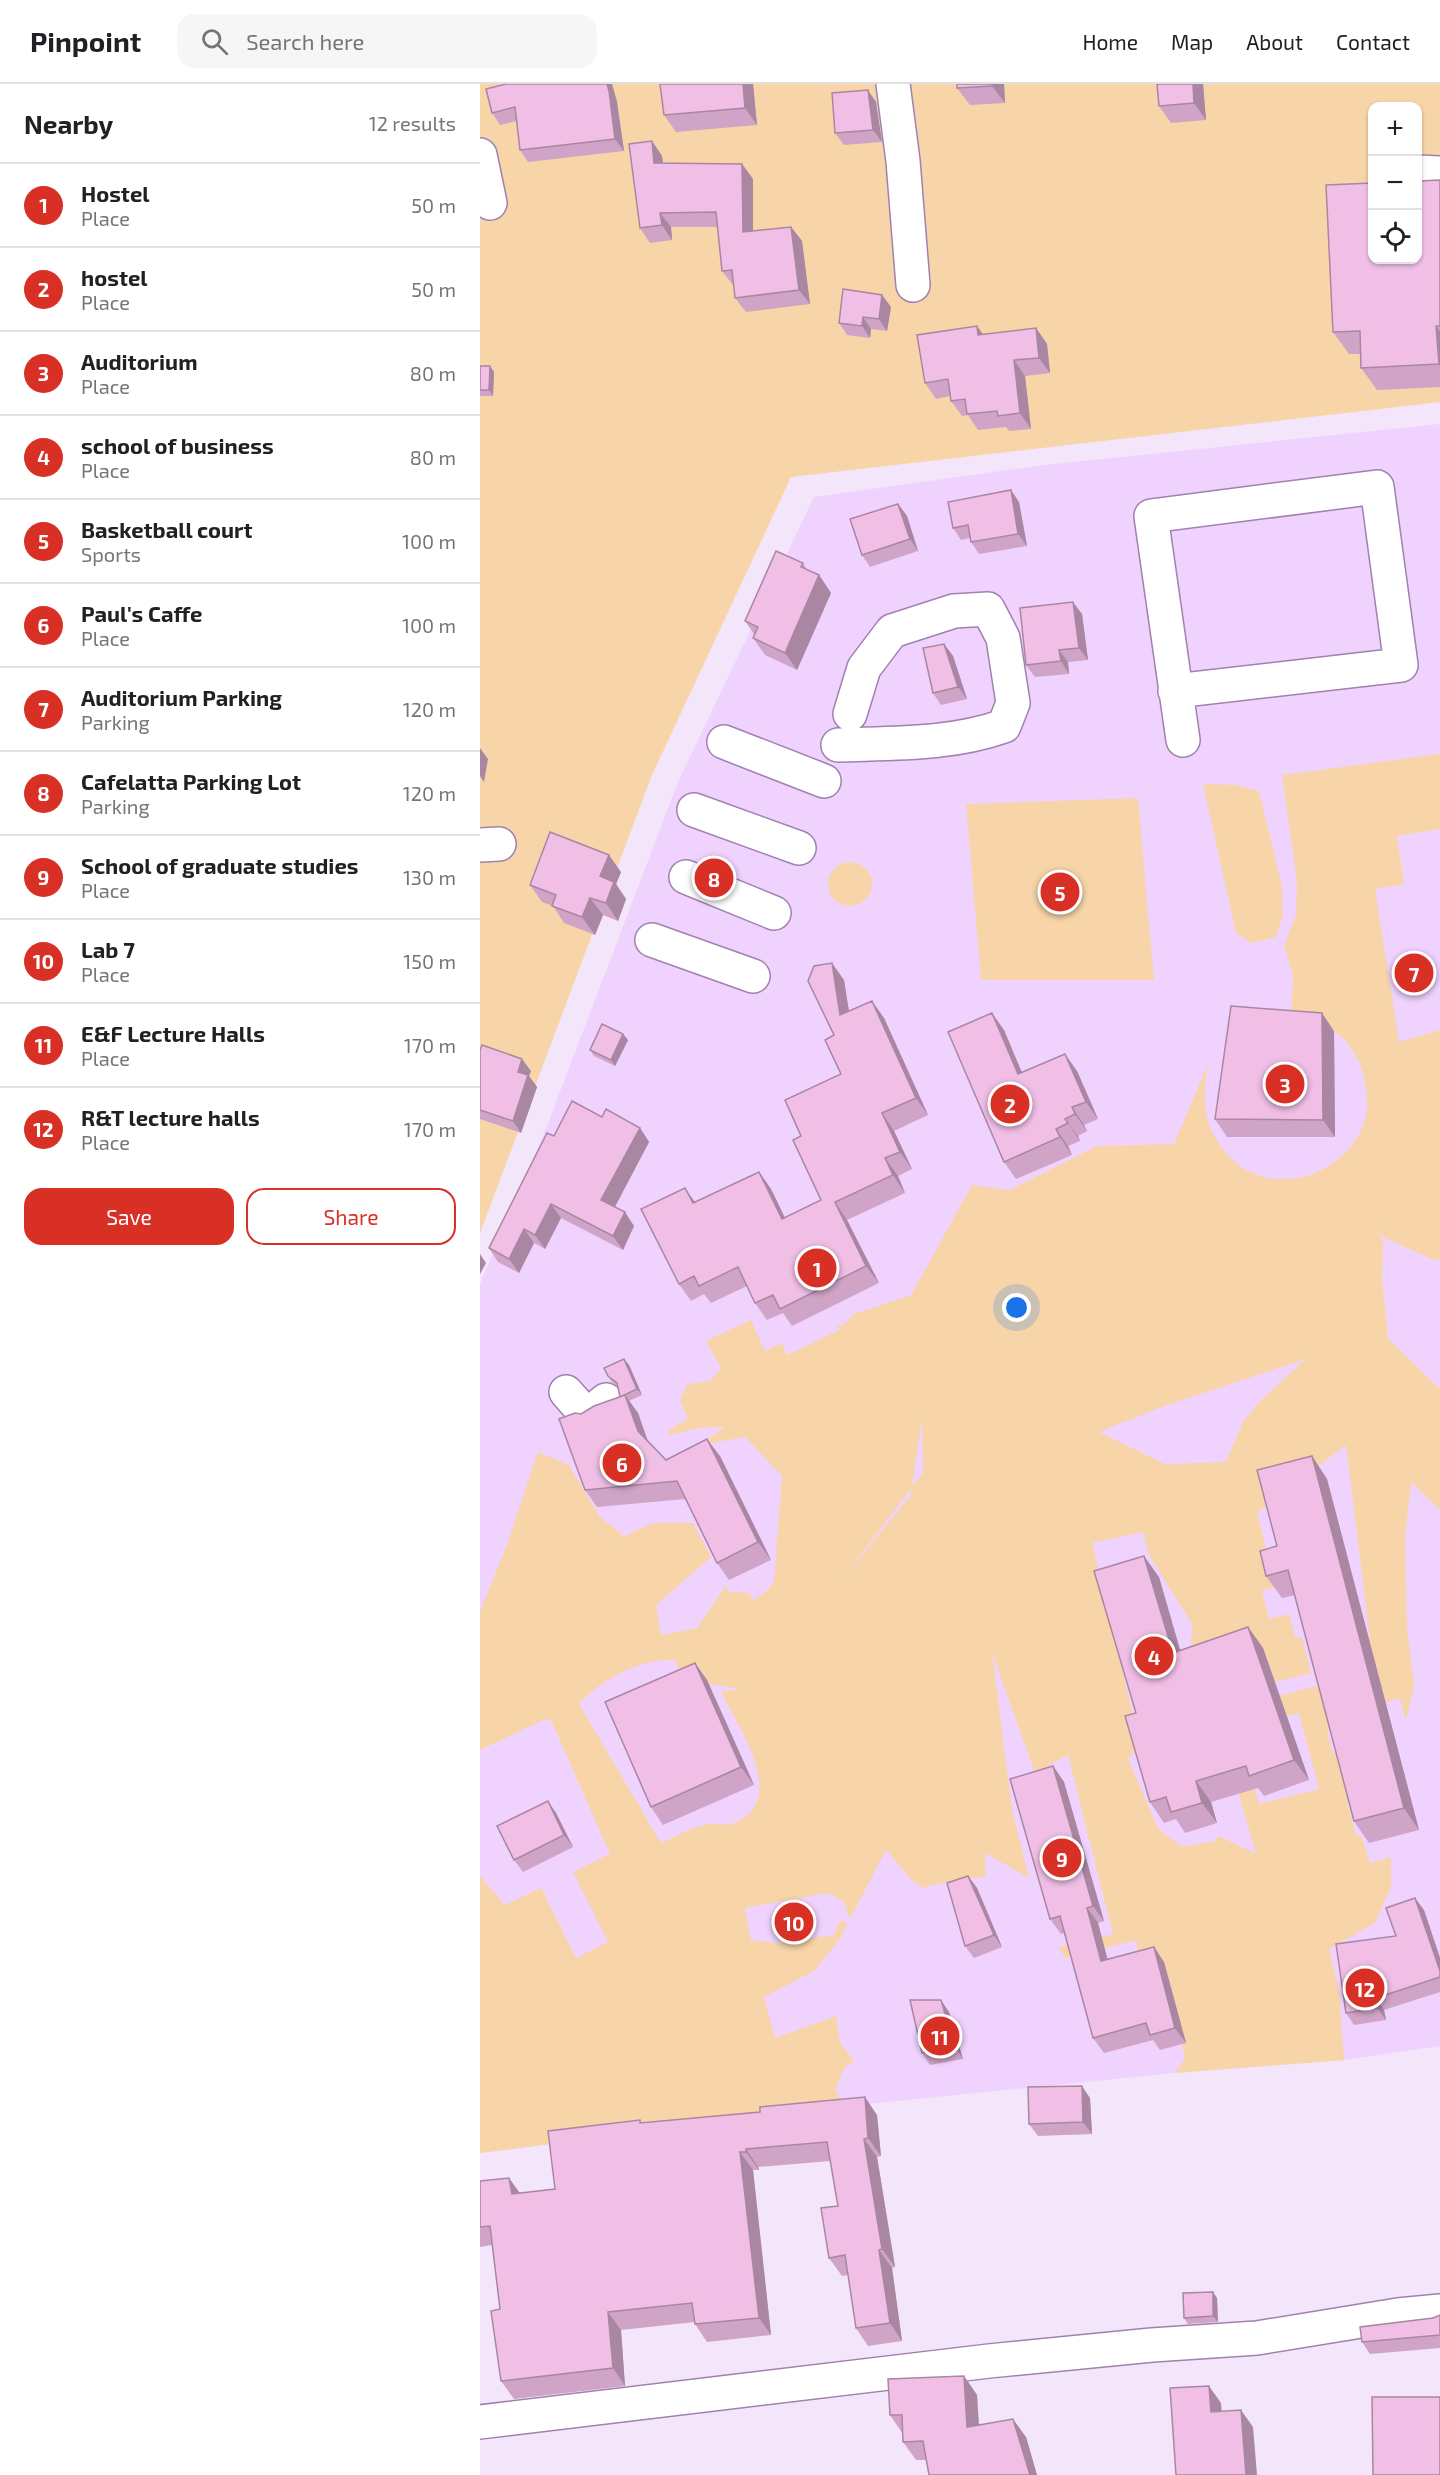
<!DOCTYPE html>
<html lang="en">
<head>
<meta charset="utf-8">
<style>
	:root { --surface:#fff; --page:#f6f6f6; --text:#202124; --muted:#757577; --line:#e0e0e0; --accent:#d93025 }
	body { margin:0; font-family:"Exo 2",sans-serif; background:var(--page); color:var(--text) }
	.controls { position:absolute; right:18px; top:18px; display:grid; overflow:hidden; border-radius:12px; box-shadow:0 2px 4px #0004 }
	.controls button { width:54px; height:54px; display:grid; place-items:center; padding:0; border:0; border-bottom:2px solid var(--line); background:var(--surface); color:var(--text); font:30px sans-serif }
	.you { position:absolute; left:537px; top:1224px; width:21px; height:21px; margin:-15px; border:4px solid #fff; border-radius:50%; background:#1a73e8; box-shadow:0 0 0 9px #1a73e833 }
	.badge { display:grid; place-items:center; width:39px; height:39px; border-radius:50%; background:var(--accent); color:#fff; font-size:20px; font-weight:700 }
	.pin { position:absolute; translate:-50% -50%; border:3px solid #fff; box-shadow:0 2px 6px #0006 }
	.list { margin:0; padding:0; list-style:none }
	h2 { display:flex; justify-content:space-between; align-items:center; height:78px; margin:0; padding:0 24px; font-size:26px }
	h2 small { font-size:20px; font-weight:400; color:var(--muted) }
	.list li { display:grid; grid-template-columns:39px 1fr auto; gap:18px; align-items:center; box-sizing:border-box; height:84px; padding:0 24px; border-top:2px solid var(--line) }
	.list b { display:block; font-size:22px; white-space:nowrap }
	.list p { margin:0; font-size:20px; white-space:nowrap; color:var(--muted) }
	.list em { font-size:20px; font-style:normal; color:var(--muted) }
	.actions { display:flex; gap:12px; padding:18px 24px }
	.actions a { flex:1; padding:14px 0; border:2px solid var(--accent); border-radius:18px; text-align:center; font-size:21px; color:var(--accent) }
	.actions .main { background:var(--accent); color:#fff }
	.icon { flex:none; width:33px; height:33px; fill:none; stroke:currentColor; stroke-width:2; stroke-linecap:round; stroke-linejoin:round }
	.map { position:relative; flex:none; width:960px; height:2391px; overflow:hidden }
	header { display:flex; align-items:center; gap:36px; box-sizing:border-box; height:84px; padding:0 30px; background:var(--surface); border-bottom:2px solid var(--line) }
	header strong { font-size:28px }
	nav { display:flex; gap:33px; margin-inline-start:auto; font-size:21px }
	.search { width:420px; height:54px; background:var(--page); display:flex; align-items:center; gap:15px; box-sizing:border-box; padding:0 21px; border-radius:18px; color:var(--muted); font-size:22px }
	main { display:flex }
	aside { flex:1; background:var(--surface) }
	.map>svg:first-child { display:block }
</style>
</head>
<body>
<header>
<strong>Pinpoint</strong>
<div class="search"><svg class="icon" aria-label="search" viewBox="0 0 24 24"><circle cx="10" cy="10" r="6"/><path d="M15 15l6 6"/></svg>Search here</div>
<nav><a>Home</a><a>Map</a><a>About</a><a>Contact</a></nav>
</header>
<main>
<aside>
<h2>Nearby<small>12 results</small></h2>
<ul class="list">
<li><span class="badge">1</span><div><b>Hostel</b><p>Place</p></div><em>50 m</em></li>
<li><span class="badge">2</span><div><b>hostel</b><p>Place</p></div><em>50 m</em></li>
<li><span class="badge">3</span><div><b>Auditorium</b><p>Place</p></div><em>80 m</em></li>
<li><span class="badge">4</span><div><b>school of business</b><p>Place</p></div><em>80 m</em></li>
<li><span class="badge">5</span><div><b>Basketball court</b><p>Sports</p></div><em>100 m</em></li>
<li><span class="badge">6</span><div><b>Paul's Caffe</b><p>Place</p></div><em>100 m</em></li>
<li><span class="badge">7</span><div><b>Auditorium Parking</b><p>Parking</p></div><em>120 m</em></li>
<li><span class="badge">8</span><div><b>Cafelatta Parking Lot</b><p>Parking</p></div><em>120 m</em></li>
<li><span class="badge">9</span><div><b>School of graduate studies</b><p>Place</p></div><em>130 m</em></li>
<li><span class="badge">10</span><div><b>Lab 7</b><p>Place</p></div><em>150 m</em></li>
<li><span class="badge">11</span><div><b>E&amp;F Lecture Halls</b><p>Place</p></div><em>170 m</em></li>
<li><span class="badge">12</span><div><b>R&amp;T lecture halls</b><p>Place</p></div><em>170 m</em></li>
</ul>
<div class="actions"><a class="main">Save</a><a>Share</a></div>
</aside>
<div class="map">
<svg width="960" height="2391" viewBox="0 0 960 2391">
	<rect width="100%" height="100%" fill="#f3e6fa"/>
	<polygon fill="#f0d2ff" points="960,340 960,1962 864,1976 695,1989 368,2022 0,2069 0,1200 65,1047 198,698 334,413 564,381"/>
	<g fill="#f7d5a8" fill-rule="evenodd">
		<path d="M0,0H960V318L311,393L172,691L0,1149ZM892,22H938V176H892Z"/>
		<path d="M960,670V745L917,752L924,800L895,805L919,958L960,946V1175L954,1176L905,1154L896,1147L903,1155L902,1194L908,1255L960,1305V1426L931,1398L925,1454L927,1542L934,1602L926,1637L920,1614L903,1619L892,1573L866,1361L777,1429L796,1502L782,1507L789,1535L809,1530L815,1553L822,1554L831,1589L779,1602L708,1626L712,1540L669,1471L663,1448L612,1459L660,1661L648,1675L679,1746L702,1763L735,1757L739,1752L776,1770L757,1704L754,1626L779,1720L839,1705L819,1629L804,1633L798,1612L848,1599L860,1643L847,1647L853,1670L865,1667L878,1716L867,1719L876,1751H881L890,1779L911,1773V1803L895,1839L849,1865L859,1907L864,1976L695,1989L705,1974L686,1896L656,1903L657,1856L585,1874L579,1863L633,1850L588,1671L555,1689L512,1569L532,1725L549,1794L505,1769L506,1792L455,1800L444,1804L433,1797L406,1766L370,1835L364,1818L348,1809L265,1824L271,1856L299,1859L354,1851L360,1836L367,1840L360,1855L334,1887L284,1913L295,1954L356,1932L360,1958L374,1977L364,1984L355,2007L368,2022L0,2069V1792L25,1821L61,1804L96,1874L128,1858L93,1788L130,1770L71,1636L66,1635L0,1666V1527L28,1458L58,1368L89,1381L120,1433L142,1450V1453L173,1439H213L231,1473L176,1521L181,1551L217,1544L246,1501L249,1508L268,1509L274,1516L288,1506L294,1497L302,1392L265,1353L219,1361L245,1343L219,1344L190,1351L187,1347L208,1335L200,1317L207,1300L230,1297L241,1284L226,1257L271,1236L285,1267L302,1259L307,1271L361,1245L353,1240L362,1242L374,1230L431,1211L492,1101L530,1106L617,1062L694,1060L728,980C722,1016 722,1040 746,1069C786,1117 864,1095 884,1039C889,1025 887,1009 884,994C880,973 867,955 849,943C839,935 823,932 811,928L813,891L804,861L816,831L817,797L802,691ZM826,1275L780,1317L763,1338L746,1378L685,1380L619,1348L687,1321ZM442,1335L443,1389L432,1402L442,1336ZM431,1405V1411L359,1499ZM184,1576H195C201,1600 241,1601 261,1605L241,1608C257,1641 308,1712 258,1737C245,1745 235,1737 223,1741C209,1745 194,1753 181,1759L99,1620C120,1597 153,1579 184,1576Z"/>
		<polygon points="723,700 756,701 779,707 802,802 802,835 796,853 771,859 756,849"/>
		<polygon points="658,714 674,896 501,896 486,720"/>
		<circle cx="370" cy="800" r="22"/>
	</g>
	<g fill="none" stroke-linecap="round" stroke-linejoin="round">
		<defs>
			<g id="minor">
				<polyline points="413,0 423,77 433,201"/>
				<polyline points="0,71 10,119"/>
				<polyline points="938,88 960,89"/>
				<polyline points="695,607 921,581 897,403 671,432 703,656"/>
				<polyline points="244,658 344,697"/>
				<path d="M358,661C414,659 470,661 524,642L533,619L523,554L508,525L474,527L412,547L384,584L370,630"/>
				<polyline points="214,726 319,764"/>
				<polyline points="0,761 19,760"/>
				<polyline points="206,793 294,829"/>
				<polyline points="172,856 273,892"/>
				<polyline points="86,1308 101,1325 110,1329 126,1316"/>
				<polyline points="0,2338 509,2277 672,2261 777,2254 918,2231 960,2227"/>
			</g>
		</defs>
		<use href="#minor" stroke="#a081af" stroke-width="36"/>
		<use href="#minor" stroke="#fff" stroke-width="33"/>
	</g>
	<g fill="#cfa4c6">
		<polygon points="26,0 132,0 137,18 144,67 48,78 40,66 37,37 20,41 12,29"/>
		<polygon points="273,0 277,41 196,48 184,31"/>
		<polygon points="477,0 524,0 525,19 490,21 477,4"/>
		<polygon points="677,0 723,0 726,36 691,39 679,22"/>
		<polygon points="396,18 402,58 364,61 355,49"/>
		<polygon points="172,57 182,72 183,79 262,80 273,95 273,147 311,143 322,157 330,220 266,228 255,214 254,201 253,201 242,187 238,143 191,143 192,156 170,159 160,144"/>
		<polygon points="960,96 960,303 897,306 881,284 881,270 869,270 853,248"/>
		<polygon points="402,211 411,223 407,247 391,245 390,254 367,251 359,239"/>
		<polygon points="497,242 503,250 556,244 567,260 570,289 545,292 551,345 529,347 526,343 498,346 488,331 482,332 471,317 470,312 456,315 445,299"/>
		<polygon points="0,282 14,288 13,312 0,312"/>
		<polygon points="539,418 547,462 499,470 491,458 490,454 481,456 473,444"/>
		<polygon points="418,420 427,432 438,467 390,483 382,471"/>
		<polygon points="323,479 327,486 339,491 351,509 317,586 285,571 273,554 274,550 265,537"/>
		<polygon points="602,530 608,576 588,578 589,590 555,593 546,581"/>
		<polygon points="464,560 473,572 487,615 461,621 453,609"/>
		<polygon points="141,788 136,800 146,815 138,837 123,831 115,851 84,839 73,822 62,818 50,801"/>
		<polygon points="364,896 369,927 404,934 448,1031 414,1047 432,1085 418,1092 425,1109 367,1136 399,1199 312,1242 303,1229 287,1236 275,1219 267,1202 231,1219 224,1210 211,1217 199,1200 215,1118 279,1088 291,1105 305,1134 341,1116 321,1052 361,990 354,951"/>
		<polygon points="524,946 542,989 597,987 618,1035 604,1041 607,1047 598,1052 600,1057 588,1062 592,1071 536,1095 524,1078"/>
		<polygon points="854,947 855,1053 747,1053 735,1035"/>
		<polygon points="143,950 148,956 135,982 114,972 110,966"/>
		<polygon points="0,966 51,987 49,992 57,1003 41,1049 0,1035"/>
		<polygon points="122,1033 160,1044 169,1058 135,1123 154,1142 143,1166 81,1134 65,1165 54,1159 39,1189 18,1178 9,1164 74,1052"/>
		<polygon points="149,1281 162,1311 149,1317 158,1329 168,1357 186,1376 240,1372 291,1476 249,1496 237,1479 205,1415 117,1423 105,1406 101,1330 140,1313 137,1302 132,1298 128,1292"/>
		<polygon points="832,1372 847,1395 939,1746 889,1759 874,1737 815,1511 802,1514 786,1492 797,1462"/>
		<polygon points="679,1493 700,1566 768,1543 783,1564 829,1696 784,1712 778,1704 731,1718 737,1739 705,1749 696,1735 684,1739 670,1718 656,1629"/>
		<polygon points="215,1579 227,1596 274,1701 183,1741 171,1723"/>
		<polygon points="573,1682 584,1698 624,1837 618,1839 627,1875 674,1863 684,1878 706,1959 680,1966 673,1956 624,1969 613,1954 584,1849 581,1850 570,1835"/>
		<polygon points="76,1729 93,1763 43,1788 34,1776"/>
		<polygon points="488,1792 497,1804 522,1863 494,1874 485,1862"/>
		<polygon points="944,1826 960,1874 960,1908 904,1926 906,1936 874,1941 866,1929 916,1852"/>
		<polygon points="469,1928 483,1975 450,1981 442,1969"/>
		<polygon points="610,2014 612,2050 558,2052 549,2040"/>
		<polygon points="397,2031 401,2072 397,2073 415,2183 412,2184 422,2257 388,2262 376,2244 368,2191 362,2192 349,2174 358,2122 350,2077 278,2083 279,2086 273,2086 291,2251 227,2258 215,2240 215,2238 141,2246 145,2302 34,2315 21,2297 20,2225 12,2161 0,2163 0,2097 40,2109 75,2105 160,2036 162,2039"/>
		<polygon points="737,2214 738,2238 708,2240 704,2234"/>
		<polygon points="960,2231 960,2264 890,2270 882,2258"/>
		<polygon points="484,2292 497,2311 499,2341 546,2353 557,2391 449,2391 446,2376 436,2376 423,2358 423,2350 410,2331"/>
	</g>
	<g fill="#a986a1">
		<polygon points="127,0 132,0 137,18 144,67 135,55"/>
		<polygon points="263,0 273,0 277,41 265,24"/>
		<polygon points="512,0 524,0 525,19 512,2"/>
		<polygon points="713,0 723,0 726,36 714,19"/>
		<polygon points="388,6 396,18 402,58 393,46"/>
		<polygon points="172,57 182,72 185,94 174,79"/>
		<polygon points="262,80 273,95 273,163 263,148"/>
		<polygon points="180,129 191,143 192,156 182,141"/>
		<polygon points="311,143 322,157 330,220 319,206"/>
		<polygon points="402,211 411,223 407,247 399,235"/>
		<polygon points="383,233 391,245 390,254 382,242"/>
		<polygon points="497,242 507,257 498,251"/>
		<polygon points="956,242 960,247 960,282 959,280"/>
		<polygon points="556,244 567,260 570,289 559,274"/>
		<polygon points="534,276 545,292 551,345 540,329"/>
		<polygon points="10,282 14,288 13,312 9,306"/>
		<polygon points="531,406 539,418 547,462 538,450"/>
		<polygon points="418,420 427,432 438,467 430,455"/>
		<polygon points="339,491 351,509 317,586 305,569"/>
		<polygon points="593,518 602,530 608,576 599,564"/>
		<polygon points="464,560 473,572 487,615 478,603"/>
		<polygon points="579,566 588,578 589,590 581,577"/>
		<polygon points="0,664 8,675 4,698 0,692"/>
		<polygon points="129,771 141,788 136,800 146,815 138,837 126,819 120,792"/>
		<polygon points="110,814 123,831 115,851 102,833"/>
		<polygon points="352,879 364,896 372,948 360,931"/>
		<polygon points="392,917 404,934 448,1031 436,1014"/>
		<polygon points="512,929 524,946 550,1008 538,990"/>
		<polygon points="842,929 854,947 855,1053 843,1036"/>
		<polygon points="143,950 148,956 135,982 131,976"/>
		<polygon points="585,970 597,987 618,1035 606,1018"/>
		<polygon points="42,975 51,987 49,992 57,1003 41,1049 33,1037 38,988"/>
		<polygon points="592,1023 604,1041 607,1047 595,1030"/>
		<polygon points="402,1029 414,1047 432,1085 420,1068"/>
		<polygon points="585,1035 598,1052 600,1057 588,1039"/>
		<polygon points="160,1044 169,1058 131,1130 121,1116"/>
		<polygon points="576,1045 588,1062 592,1071 580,1053"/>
		<polygon points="405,1074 418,1092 425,1109 413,1091"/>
		<polygon points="279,1088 291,1105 314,1153 302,1135"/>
		<polygon points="205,1104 217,1121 213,1119"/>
		<polygon points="355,1118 367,1136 399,1199 386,1182"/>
		<polygon points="71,1120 81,1134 65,1165 55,1151"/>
		<polygon points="145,1128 154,1142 143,1166 133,1152"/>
		<polygon points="44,1145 54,1159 39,1189 29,1175"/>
		<polygon points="0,1170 6,1179 0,1190"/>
		<polygon points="144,1275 149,1281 162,1311 157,1305"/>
		<polygon points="145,1311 158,1329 170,1364 158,1347"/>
		<polygon points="227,1355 240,1372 291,1476 278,1458"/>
		<polygon points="832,1372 847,1395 939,1746 924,1724"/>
		<polygon points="664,1472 679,1493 707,1590 693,1569"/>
		<polygon points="768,1543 783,1564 829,1696 814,1676"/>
		<polygon points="215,1579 227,1596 274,1701 261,1683"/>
		<polygon points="573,1682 584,1698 624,1837 613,1822"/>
		<polygon points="716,1697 731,1718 737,1739 722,1719"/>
		<polygon points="68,1717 76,1729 93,1763 84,1751"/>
		<polygon points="488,1792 497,1804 522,1863 514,1851"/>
		<polygon points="935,1814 944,1826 960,1874 960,1887"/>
		<polygon points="607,1824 618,1839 632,1892 621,1877"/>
		<polygon points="674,1863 684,1878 706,1959 695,1944"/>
		<polygon points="896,1914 904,1926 906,1936 897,1924"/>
		<polygon points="461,1916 469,1928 483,1975 475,1963"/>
		<polygon points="602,2002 610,2014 612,2050 603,2038"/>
		<polygon points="385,2013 397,2031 401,2072 388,2054"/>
		<polygon points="384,2055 397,2073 415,2183 402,2165"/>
		<polygon points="266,2065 278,2083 279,2086 266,2068"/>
		<polygon points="260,2068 273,2086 291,2251 279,2234"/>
		<polygon points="29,2094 42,2112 32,2110"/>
		<polygon points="399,2166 412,2184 422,2257 410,2239"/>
		<polygon points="733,2208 737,2214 738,2238 733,2232"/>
		<polygon points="128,2228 141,2246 145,2302 133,2284"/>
		<polygon points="484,2292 497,2311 500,2362 487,2343"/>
		<polygon points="729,2302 741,2319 743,2345 731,2328"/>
		<polygon points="761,2326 773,2343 777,2391 766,2391"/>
		<polygon points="533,2335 546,2353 557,2391 550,2391"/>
	</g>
	<g fill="#f1bfe6" stroke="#a986a1" stroke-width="1.5">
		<polygon points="26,0 127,0 129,7 135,55 40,66 35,23 12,29 6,5"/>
		<polygon points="180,0 263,0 265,24 184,31"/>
		<polygon points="477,0 512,0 512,2 477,4"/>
		<polygon points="677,0 713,0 714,19 679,22"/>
		<polygon points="388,6 393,46 355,49 352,9"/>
		<polygon points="172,57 174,79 262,80 263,148 311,143 319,206 255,214 252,186 242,187 236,128 180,129 182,141 160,144 149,60"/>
		<polygon points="960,96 960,242 956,242 959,280 881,284 880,247 853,248 846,101 892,99 892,176 938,176 938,97"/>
		<polygon points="363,205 402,211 399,235 383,233 382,242 359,239"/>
		<polygon points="497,242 498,251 556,244 559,274 534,276 540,329 518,332 517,327 487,330 485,315 471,317 468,295 445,299 437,251"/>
		<polygon points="0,282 10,282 9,306 0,306"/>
		<polygon points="531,406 538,450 491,458 488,441 473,444 468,418"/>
		<polygon points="418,420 430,455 382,471 370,435"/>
		<polygon points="296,467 323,479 321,483 339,491 305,569 273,554 278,543 265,537"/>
		<polygon points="593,518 599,564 579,566 581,577 546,581 540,524"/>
		<polygon points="464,560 478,603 453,609 443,564"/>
		<polygon points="70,748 129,771 120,792 134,798 126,819 110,814 102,833 72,822 76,811 50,801"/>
		<polygon points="352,879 360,931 392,917 436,1014 402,1029 420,1068 405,1074 413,1091 355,1118 386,1182 300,1225 293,1211 275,1219 258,1183 219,1202 214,1192 199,1200 161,1125 205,1104 213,1119 279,1088 302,1135 341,1116 313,1056 321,1052 305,1016 361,990 345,956 354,951 328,897 334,882"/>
		<polygon points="751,922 842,929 843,1036 735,1035"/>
		<polygon points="512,929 538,990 585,970 606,1018 592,1023 595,1030 585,1035 588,1039 576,1045 580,1053 524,1078 468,948"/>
		<polygon points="122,940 143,950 131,976 110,966"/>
		<polygon points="2,961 42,975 38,988 48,991 33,1037 0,1026 0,966"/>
		<polygon points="92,1017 122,1033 126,1025 160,1044 121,1116 145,1128 133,1152 71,1120 55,1151 44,1145 29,1175 9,1164 67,1049 74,1052"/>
		<polygon points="144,1275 157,1305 140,1313 137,1299 128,1292 124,1284"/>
		<polygon points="145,1311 158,1347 186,1376 227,1355 278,1458 237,1479 197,1397 105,1406 79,1335 95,1329 101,1330 114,1322"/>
		<polygon points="832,1372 924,1724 874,1737 808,1486 786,1492 780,1467 797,1462 777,1386"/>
		<polygon points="664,1472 693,1569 768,1543 814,1676 769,1692 766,1682 716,1697 722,1719 691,1728 686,1713 670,1718 645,1632 656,1629 614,1487"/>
		<polygon points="215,1579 261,1683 171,1723 125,1618"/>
		<polygon points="573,1682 613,1822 607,1824 621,1877 674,1863 695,1944 670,1951 666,1939 613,1954 580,1832 570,1835 530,1695"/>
		<polygon points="68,1717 84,1751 34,1776 17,1742"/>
		<polygon points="488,1792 514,1851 485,1862 467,1799"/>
		<polygon points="935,1814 960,1887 960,1893 896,1914 897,1924 866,1929 856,1860 916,1852 906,1824"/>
		<polygon points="430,1916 461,1916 475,1963 442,1969"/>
		<polygon points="602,2002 603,2038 549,2040 548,2003"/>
		<polygon points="385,2013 388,2054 384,2055 402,2165 399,2166 410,2239 376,2244 365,2171 349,2174 341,2124 358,2122 347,2058 266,2065 266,2068 260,2068 279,2234 215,2240 212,2219 128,2228 133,2284 21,2297 11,2227 20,2225 10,2142 0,2143 0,2097 29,2094 32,2110 75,2105 68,2047 160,2036 160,2039 280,2028 280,2023"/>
		<polygon points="733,2208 733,2232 704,2234 703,2209"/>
		<polygon points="960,2231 960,2251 882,2258 880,2243 953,2234"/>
		<polygon points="484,2292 487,2343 533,2335 550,2391 449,2391 443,2357 423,2358 422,2331 410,2331 408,2295"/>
		<polygon points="729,2302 731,2328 761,2326 766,2391 696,2391 690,2304"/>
		<polygon points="892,2313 960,2313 960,2391 893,2391"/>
	</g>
</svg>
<div class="controls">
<button>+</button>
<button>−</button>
<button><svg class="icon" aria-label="locate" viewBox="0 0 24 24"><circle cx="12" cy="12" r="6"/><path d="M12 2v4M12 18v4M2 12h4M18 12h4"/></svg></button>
</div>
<div class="you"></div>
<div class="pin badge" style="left:337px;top:1184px">1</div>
<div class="pin badge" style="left:530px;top:1020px">2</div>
<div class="pin badge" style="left:805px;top:1000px">3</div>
<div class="pin badge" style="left:674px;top:1572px">4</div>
<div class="pin badge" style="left:580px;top:808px">5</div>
<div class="pin badge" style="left:142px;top:1379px">6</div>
<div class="pin badge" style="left:934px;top:889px">7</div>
<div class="pin badge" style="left:234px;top:794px">8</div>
<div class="pin badge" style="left:582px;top:1774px">9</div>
<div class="pin badge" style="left:314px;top:1838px">10</div>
<div class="pin badge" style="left:460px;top:1952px">11</div>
<div class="pin badge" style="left:885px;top:1904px">12</div>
</div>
</main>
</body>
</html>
